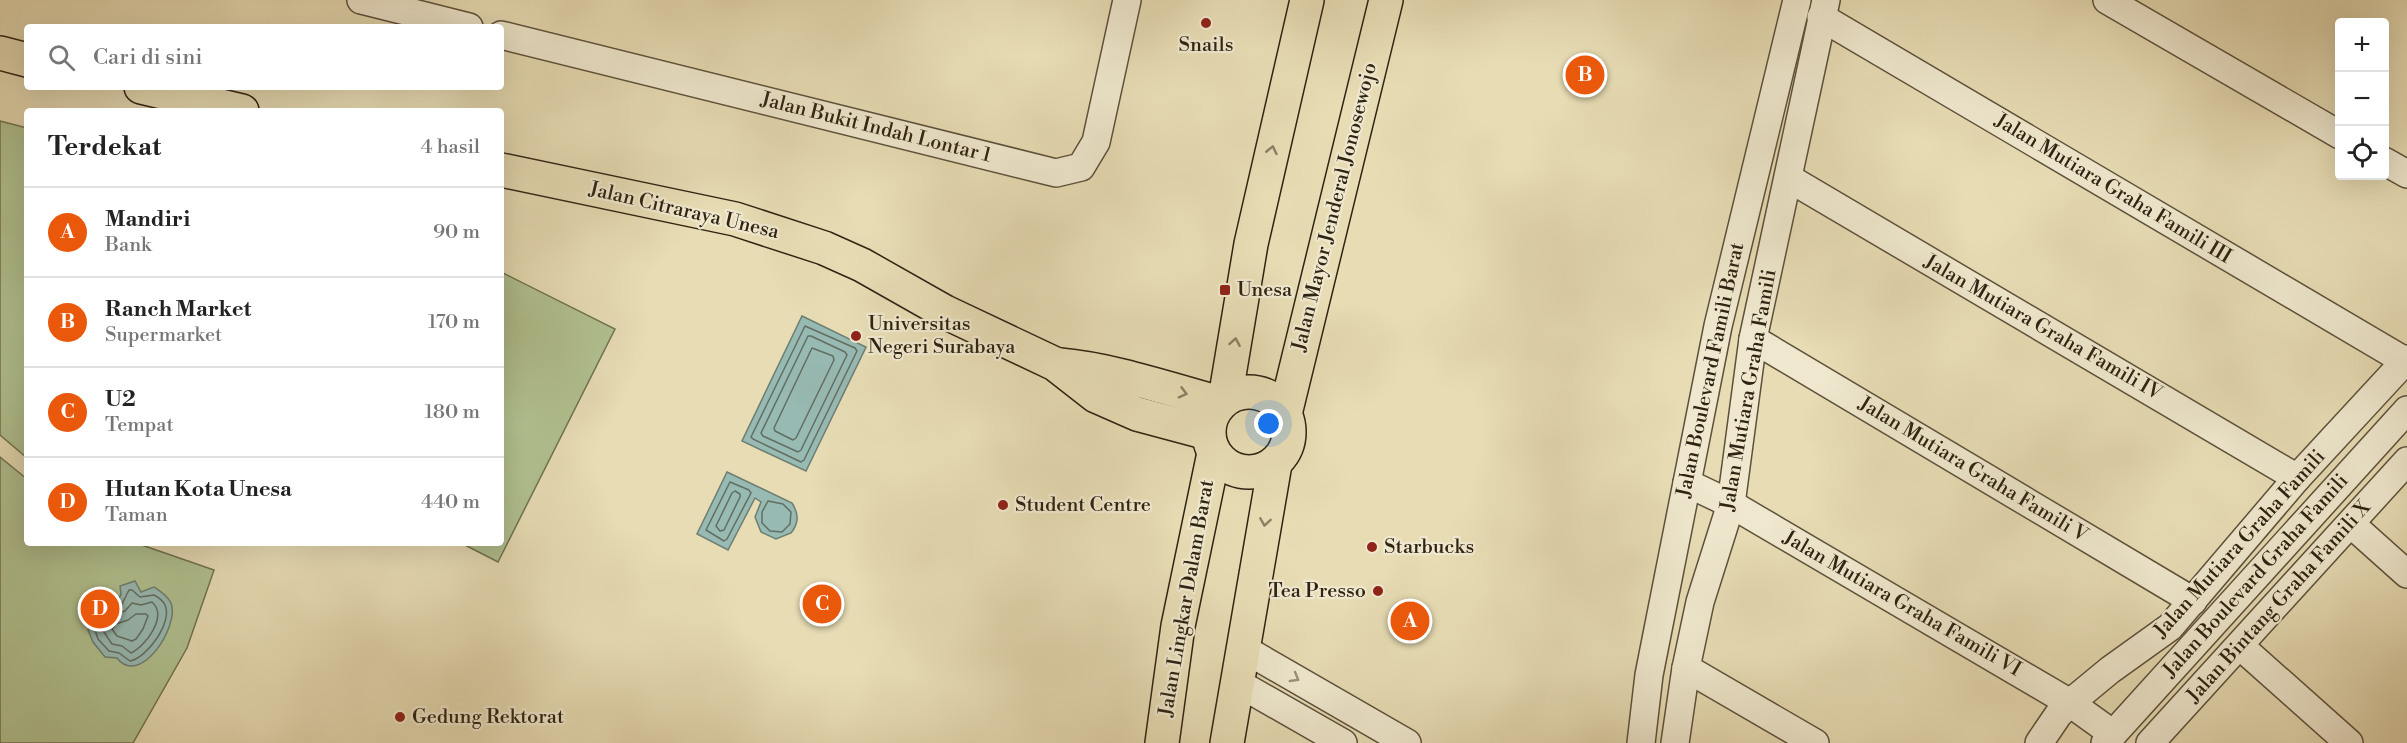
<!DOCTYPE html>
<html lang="id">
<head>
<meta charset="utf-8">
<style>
	:root { --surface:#fff; --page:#f2f2f2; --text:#222; --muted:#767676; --line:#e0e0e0; --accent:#ea580c }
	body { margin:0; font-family:"Libre Bodoni",serif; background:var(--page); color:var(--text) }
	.controls { position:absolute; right:18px; top:18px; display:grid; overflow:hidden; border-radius:6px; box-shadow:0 6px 24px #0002 }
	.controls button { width:54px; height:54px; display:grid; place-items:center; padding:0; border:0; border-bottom:2px solid var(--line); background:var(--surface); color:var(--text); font:30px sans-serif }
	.you { position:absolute; left:1269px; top:424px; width:21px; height:21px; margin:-15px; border:4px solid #fff; border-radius:50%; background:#1a73e8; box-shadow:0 0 0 9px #1a73e833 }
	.badge { display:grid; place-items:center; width:39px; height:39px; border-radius:50%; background:var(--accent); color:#fff; font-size:20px; font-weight:700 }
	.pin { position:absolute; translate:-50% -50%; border:3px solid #fff; box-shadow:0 2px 6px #0006 }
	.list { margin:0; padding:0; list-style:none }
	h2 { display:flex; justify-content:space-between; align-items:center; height:78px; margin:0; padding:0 24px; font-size:26px }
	h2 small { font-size:20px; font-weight:400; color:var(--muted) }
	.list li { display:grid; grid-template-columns:39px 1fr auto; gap:18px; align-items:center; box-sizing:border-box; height:90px; padding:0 24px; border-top:2px solid var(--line) }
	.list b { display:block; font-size:22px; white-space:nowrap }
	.list p { margin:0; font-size:20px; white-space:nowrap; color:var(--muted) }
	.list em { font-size:20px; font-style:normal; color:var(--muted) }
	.icon { flex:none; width:33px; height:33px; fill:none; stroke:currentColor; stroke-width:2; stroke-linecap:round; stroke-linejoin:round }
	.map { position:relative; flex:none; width:2407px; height:743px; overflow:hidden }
	.search { position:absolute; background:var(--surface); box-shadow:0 6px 24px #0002; left:24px; top:24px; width:480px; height:66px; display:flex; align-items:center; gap:15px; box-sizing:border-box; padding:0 21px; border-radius:6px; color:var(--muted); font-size:22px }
	.panel { position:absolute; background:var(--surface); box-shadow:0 6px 24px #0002; left:24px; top:108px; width:480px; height:438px; border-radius:6px }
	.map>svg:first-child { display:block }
</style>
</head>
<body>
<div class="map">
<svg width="2407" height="743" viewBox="0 0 2407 743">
	<rect width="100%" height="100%" fill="#e7dcb4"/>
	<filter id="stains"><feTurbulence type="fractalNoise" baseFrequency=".00333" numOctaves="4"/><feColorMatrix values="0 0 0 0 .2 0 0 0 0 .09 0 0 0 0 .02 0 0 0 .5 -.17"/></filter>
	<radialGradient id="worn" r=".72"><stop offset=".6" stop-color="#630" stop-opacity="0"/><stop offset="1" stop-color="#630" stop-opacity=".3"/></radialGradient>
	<g fill="#b1c190" stroke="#707252" stroke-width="1.5">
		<polygon points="0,121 27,128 27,458 0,435"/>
		<polygon points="501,272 615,329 498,562 461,543 501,543"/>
		<polygon points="0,457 27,479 27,543 136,543 214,570 187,648 133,743 0,743"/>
	</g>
	<g fill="#97bab3" stroke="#6d7e73" stroke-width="1.5">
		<polygon points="802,316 866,347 806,471 742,441"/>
		<path d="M727,472L792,503C799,514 799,523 791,533L776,539L761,532L755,517L761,502L755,498L728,550L697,534Z"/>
		<path d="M135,581L141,592L154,587C160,591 168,596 171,603C180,626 140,688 117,658L105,657L93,642L88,630L91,619L103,603L118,600L121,594L120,586Z"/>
	</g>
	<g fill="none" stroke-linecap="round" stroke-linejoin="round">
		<g stroke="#636e63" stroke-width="1.5">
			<polygon points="805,326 855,348 857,351 804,460 801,462 753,439 751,437"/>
			<polygon points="808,336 811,336 845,352 847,355 801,450 798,452 763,436 761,433"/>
			<polygon points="812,348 833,356 834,360 796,438 793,440 775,431 774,428"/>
			<polygon points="730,482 749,490 751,493 727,539 724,541 706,530"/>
			<polygon points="735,491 740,494 740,497 724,530 720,531 716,526 732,493"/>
			<polygon points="768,501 783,504 791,512 790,524 782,532 770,531 762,523 762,512"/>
			<path d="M129,590H132L140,597L154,595C158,597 163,601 165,605C173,622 147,658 130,661L119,653L109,651L98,639L95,630L97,621L106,609L122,604Z"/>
			<path d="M152,602C168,616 146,646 131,653L122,646L112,644L102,629L111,616L125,611L132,603L141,605Z"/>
			<polygon points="136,614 146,614 148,616 143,629 136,639 132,641 117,636 112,629 116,624 128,620"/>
		</g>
		<defs>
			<g id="minor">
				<polyline points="361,0 469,27"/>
				<polyline points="2107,0 2340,135"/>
				<polyline points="1821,17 2405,361"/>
				<polyline points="501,35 1056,173 1081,167 1096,142 1127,0"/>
				<polyline points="2384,161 2407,174"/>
				<polyline points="1790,179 2297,478"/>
				<polyline points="1753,339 2193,601"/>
				<polyline points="1687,483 1731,504 2070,703 2113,734"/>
				<polyline points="2351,524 2407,574"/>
				<polyline points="2240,646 2349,743"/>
				<polyline points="1244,649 1407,743"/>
				<polyline points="1686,668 1815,743"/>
				<polyline points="1238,683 1343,743"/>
				<polyline points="1641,743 1649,675 1718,326 1797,0"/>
				<polyline points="1675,743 1686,668 1700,602 1731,504 1753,339 1826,0"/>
				<polyline points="2039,743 2058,715 2070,703 2110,670 2170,627 2297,478 2407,359"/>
				<polyline points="2105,743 2407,410"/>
				<polyline points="2150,743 2407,461"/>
			</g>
			<g id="major">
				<polyline points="0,53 27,60"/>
				<polyline points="141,87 242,111"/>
				<polyline points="501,170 735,219 824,248 862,265 945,312 1055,364 1096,396 1137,414 1208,433"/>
				<path d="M1060,365C1114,370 1168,389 1220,403"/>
				<circle cx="1249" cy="432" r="40"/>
				<polyline points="1225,399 1251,244 1307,0"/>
				<polyline points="1285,414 1386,0"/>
				<polyline points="1162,743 1178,626 1214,453"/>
				<polyline points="1227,743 1275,464"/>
			</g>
		</defs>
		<use href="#minor" stroke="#5d513b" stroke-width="30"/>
		<use href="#major" stroke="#2f2313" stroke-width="36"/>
		<use href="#minor" stroke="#efe8ce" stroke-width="27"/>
		<use href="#major" stroke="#e7dcb4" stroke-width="33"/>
	</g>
	<defs><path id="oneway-chevron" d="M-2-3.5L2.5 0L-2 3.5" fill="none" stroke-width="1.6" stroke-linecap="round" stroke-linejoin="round" transform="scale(1.5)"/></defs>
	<g stroke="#8b8064">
		<use href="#oneway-chevron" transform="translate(1272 150) rotate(-77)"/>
		<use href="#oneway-chevron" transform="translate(1235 342) rotate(-80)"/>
		<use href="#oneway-chevron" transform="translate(1183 393) rotate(15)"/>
		<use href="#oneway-chevron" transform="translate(1265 522) rotate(99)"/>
	</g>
	<use stroke="#998f7a" href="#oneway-chevron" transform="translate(1295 678) rotate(30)"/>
	<g fill="#8f2418" stroke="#efe8ce" stroke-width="2">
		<circle cx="1206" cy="23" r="6"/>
		<rect x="1219" y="284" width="12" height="12" rx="3"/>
		<circle cx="856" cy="336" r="6"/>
		<circle cx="1003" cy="505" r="6"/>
		<circle cx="1372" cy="547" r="6"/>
		<circle cx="1378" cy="591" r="6"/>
		<circle cx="400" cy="717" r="6"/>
	</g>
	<g text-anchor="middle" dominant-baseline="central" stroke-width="4.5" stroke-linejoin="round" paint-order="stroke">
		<g font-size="20" fill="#2f2313" stroke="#efe8ce" text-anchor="start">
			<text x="1206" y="45" text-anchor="middle">Snails</text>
			<text x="1237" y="290">Unesa</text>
			<text x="868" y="324">Universitas<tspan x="868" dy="23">Negeri Surabaya</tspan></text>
			<text x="1015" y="505">Student Centre</text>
			<text x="1384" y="547">Starbucks</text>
			<text x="1366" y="591" text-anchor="end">Tea Presso</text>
			<text x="412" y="717">Gedung Rektorat</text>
		</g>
		<g font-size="20" fill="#2f2313" stroke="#efe8ce">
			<text transform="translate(876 128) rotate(14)">Jalan Bukit Indah Lontar 1</text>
			<text transform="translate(2113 189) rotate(31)">Jalan Mutiara Graha Famili III</text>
			<text transform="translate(1335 207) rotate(-76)">Jalan Mayor Jenderal Jonosewojo</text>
			<text transform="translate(684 211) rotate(13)">Jalan Citraraya Unesa</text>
			<text transform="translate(2043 328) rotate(30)">Jalan Mutiara Graha Famili IV</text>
			<text transform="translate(1711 370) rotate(-78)">Jalan Boulevard Famili Barat</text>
			<text transform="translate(1749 390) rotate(-80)">Jalan Mutiara Graha Famili</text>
			<text transform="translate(1973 470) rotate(31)">Jalan Mutiara Graha Famili V</text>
			<text transform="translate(2240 544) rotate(-48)">Jalan Mutiara Graha Famili</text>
			<text transform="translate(2256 576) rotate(-48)">Jalan Boulevard Graha Famili</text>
			<text transform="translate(1187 598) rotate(-80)">Jalan Lingkar Dalam Barat</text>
			<text transform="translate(2279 602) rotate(-48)">Jalan Bintang Graha Famili X</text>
			<text transform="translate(1902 604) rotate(30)">Jalan Mutiara Graha Famili VI</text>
		</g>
	</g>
	<rect width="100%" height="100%" filter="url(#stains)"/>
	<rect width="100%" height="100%" fill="url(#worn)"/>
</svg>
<div class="controls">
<button>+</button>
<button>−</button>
<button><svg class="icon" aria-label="locate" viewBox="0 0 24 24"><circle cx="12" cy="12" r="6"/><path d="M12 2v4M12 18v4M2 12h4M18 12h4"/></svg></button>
</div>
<div class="you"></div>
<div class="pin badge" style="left:1410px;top:621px">A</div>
<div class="pin badge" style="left:1585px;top:75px">B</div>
<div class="pin badge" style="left:822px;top:604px">C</div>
<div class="pin badge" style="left:100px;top:609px">D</div>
<div class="search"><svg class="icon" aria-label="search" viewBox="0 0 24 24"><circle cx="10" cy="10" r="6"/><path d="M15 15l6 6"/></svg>Cari di sini</div>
<section class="panel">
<h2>Terdekat<small>4 hasil</small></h2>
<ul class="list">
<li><span class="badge">A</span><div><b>Mandiri</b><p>Bank</p></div><em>90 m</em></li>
<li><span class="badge">B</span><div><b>Ranch Market</b><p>Supermarket</p></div><em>170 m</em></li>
<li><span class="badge">C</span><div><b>U2</b><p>Tempat</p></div><em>180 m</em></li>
<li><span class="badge">D</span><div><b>Hutan Kota Unesa</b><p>Taman</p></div><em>440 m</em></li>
</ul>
</section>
</div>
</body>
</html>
